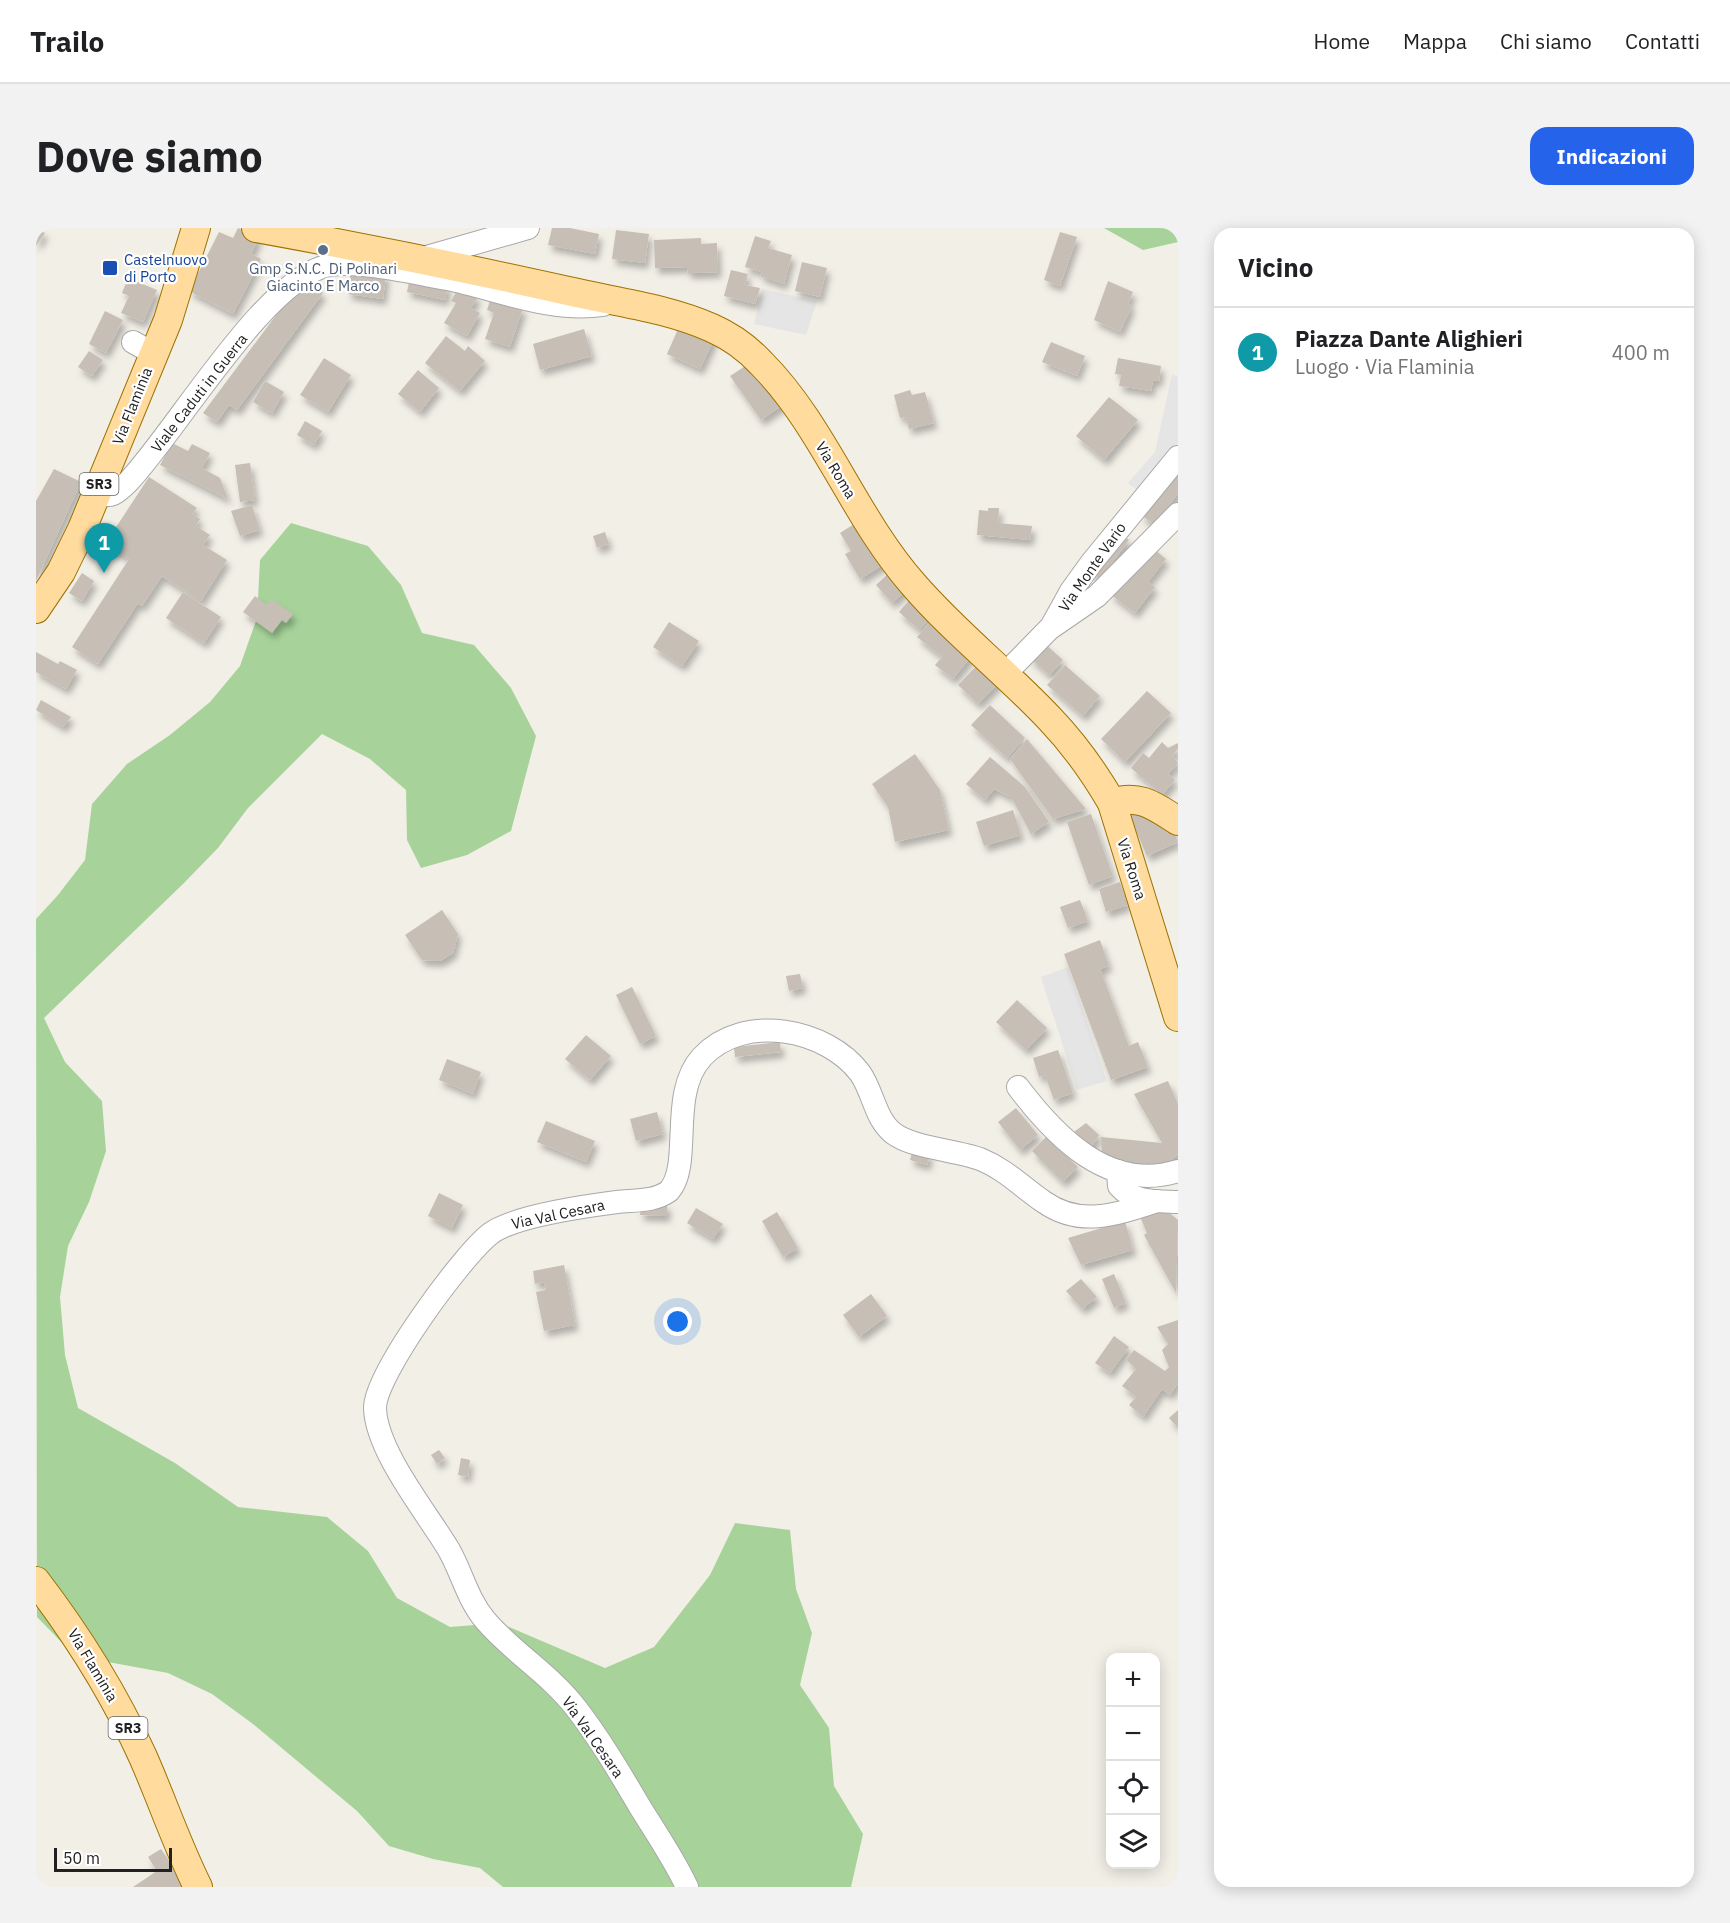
<!DOCTYPE html>
<html lang="it">
<head>
<meta charset="utf-8">
<style>
	:root { --surface:#fff; --page:#f2f2f2; --text:#202124; --muted:#757577; --line:#e0e0e0; --accent:#2563eb }
	body { margin:0; font-family:"IBM Plex Sans",sans-serif; background:var(--page); color:var(--text) }
	.controls { position:absolute; right:18px; bottom:18px; display:grid; overflow:hidden; border-radius:12px; box-shadow:0 3px 15px #0003 }
	.controls button { width:54px; height:54px; display:grid; place-items:center; padding:0; border:0; border-bottom:2px solid var(--line); background:var(--surface); color:var(--text); font:30px sans-serif }
	.scale { position:absolute; left:18px; bottom:15px; width:118px; box-sizing:border-box; padding-left:6px; border:3px solid #212121; border-top:0; font-size:16px; line-height:21px; white-space:nowrap; color:#212121; -webkit-text-stroke:4px #fff; paint-order:stroke }
	.you { position:absolute; left:642px; top:1094px; width:21px; height:21px; margin:-15px; border:4px solid #fff; border-radius:50%; background:#1a73e8; box-shadow:0 0 0 9px #1a73e833 }
	.badge { display:grid; place-items:center; width:39px; height:39px; border-radius:50%; background:var(--accent); color:#fff; font-size:20px; font-weight:700 }
	.pin { position:absolute; translate:-50% -50px; filter:drop-shadow(0 2px 3px #0008) }
	.pin::after { content:''; position:absolute; top:32px; width:21px; height:18px; background:inherit; clip-path:polygon(0 0,100% 0,50% 100%) }
	.list { margin:0; padding:0; list-style:none }
	h2 { display:flex; justify-content:space-between; align-items:center; height:78px; margin:0; padding:0 24px; font-size:26px }
	h2 small { font-size:20px; font-weight:400; color:var(--muted) }
	.list li { display:grid; grid-template-columns:39px 1fr auto; gap:18px; align-items:center; box-sizing:border-box; height:90px; padding:0 24px; border-top:2px solid var(--line) }
	.list b { display:block; font-size:22px; white-space:nowrap }
	.list p { margin:0; font-size:20px; white-space:nowrap; color:var(--muted) }
	.list em { font-size:20px; font-style:normal; color:var(--muted) }
	.icon { flex:none; width:33px; height:33px; fill:none; stroke:currentColor; stroke-width:2; stroke-linecap:round; stroke-linejoin:round }
	.map { position:relative; flex:none; width:1142px; height:1659px; overflow:hidden; border-radius:18px }
	header { display:flex; align-items:center; gap:36px; box-sizing:border-box; height:84px; padding:0 30px; background:var(--surface); border-bottom:2px solid var(--line) }
	header strong { font-size:28px }
	nav { display:flex; gap:33px; margin-inline-start:auto; font-size:21px }
	.intro { display:flex; align-items:center; justify-content:space-between; box-sizing:border-box; height:144px; padding:0 36px }
	h1 { margin:0; font-size:42px }
	.button { padding:15px 27px; border-radius:18px; background:var(--accent); color:#fff; font-size:21px; font-weight:700 }
	main { display:flex; gap:36px; padding:0 36px }
	aside { flex:1; background:var(--surface); border-radius:18px; box-shadow:0 3px 15px #0003 }
	.map>svg:first-child { display:block }
</style>
</head>
<body>
<header>
<strong>Trailo</strong>
<nav><a>Home</a><a>Mappa</a><a>Chi siamo</a><a>Contatti</a></nav>
</header>
<div class="intro"><h1>Dove siamo</h1><a class="button">Indicazioni</a></div>
<main>
<div class="map">
<svg width="1142" height="1659" viewBox="0 0 1142 1659">
	<defs>
		<filter id="shadow"><feDropShadow dx="3.5" dy="6" stdDeviation="3" flood-color="#0004"/></filter>
	</defs>
	<rect width="100%" height="100%" fill="#f2efe7"/>
	<g fill="#a7d39a">
		<polygon points="1068,0 1142,0 1142,14 1107,22"/>
		<polygon points="255,295 332,318 365,357 386,405 438,417 475,460 500,508 475,603 431,627 385,640 371,612 370,562 334,531 286,506 212,580 182,620 147,656 8,790 29,834 66,873 70,923 53,974 32,1018 24,1069 29,1127 42,1180 139,1235 202,1279 291,1289 332,1323 361,1370 414,1399 464,1395 569,1440 618,1419 674,1347 699,1295 754,1302 760,1361 776,1405 764,1457 793,1500 798,1558 827,1606 815,1659 467,1659 444,1640 397,1631 353,1618 321,1583 217,1496 176,1466 132,1445 39,1428 1,1389 0,691 22,667 49,632 56,576 91,536 134,507 174,474 204,438 221,390 224,332"/>
	</g>
	<g fill="#e5e5e5">
		<polygon points="726,61 781,73 770,107 718,96"/>
		<polygon points="1136,146 1142,149 1142,215 1101,262 1092,255 1119,224"/>
		<polygon points="1032,739 1071,853 1041,862 1005,749"/>
	</g>
	<g fill="#c7beb6" filter="url(#shadow)">
		<polygon points="0,0 9,5 0,18"/>
		<polygon points="202,0 223,9 215,26 225,31 197,86 153,63 183,4 197,10"/>
		<polygon points="516,0 534,0 563,6 559,26 512,17"/>
		<polygon points="580,2 613,6 609,35 576,31"/>
		<polygon points="1024,4 1041,9 1024,58 1008,52"/>
		<polygon points="719,8 735,13 732,20 756,27 748,56 724,48 726,44 709,39"/>
		<polygon points="665,10 665,16 681,15 682,44 652,45 651,39 619,40 618,12"/>
		<polygon points="766,34 791,40 784,69 759,63"/>
		<polygon points="315,42 350,46 347,71 312,66"/>
		<polygon points="695,42 712,46 709,57 724,60 719,76 688,68"/>
		<polygon points="374,49 412,57 409,72 371,64"/>
		<polygon points="92,50 121,62 107,94 85,85 93,68 86,65"/>
		<polygon points="267,51 287,65 201,182 193,177 181,194 167,185"/>
		<polygon points="1072,53 1097,64 1092,76 1096,78 1084,104 1058,92"/>
		<polygon points="423,59 442,69 435,80 444,85 431,108 408,95 420,75 415,73"/>
		<polygon points="455,69 487,80 474,119 449,111 458,85 451,82"/>
		<polygon points="69,83 87,92 70,125 53,116"/>
		<polygon points="646,92 680,107 664,141 631,126"/>
		<polygon points="548,101 556,128 504,142 497,116"/>
		<polygon points="410,108 429,123 432,118 449,133 424,163 389,135"/>
		<polygon points="1015,114 1049,128 1041,148 1006,134"/>
		<polygon points="53,123 67,132 56,148 42,139"/>
		<polygon points="288,130 315,147 292,184 264,167"/>
		<polygon points="1082,130 1125,138 1123,153 1117,152 1115,163 1083,158 1085,147 1079,146"/>
		<polygon points="717,133 748,176 725,192 694,148"/>
		<polygon points="382,142 403,160 384,184 362,166"/>
		<polygon points="229,153 248,164 236,185 217,174"/>
		<polygon points="874,162 876,167 889,164 898,195 873,201 870,189 864,190 858,167"/>
		<polygon points="1073,169 1102,192 1068,232 1040,208"/>
		<polygon points="269,193 286,203 278,217 261,207"/>
		<polygon points="136,215 152,223 156,216 174,225 166,240 184,250 192,271 124,237"/>
		<polygon points="214,235 219,272 204,274 199,237"/>
		<polygon points="1142,236 1142,265 1119,297 1105,287"/>
		<polygon points="18,241 45,254 0,353 0,273"/>
		<polygon points="113,249 161,280 156,286 164,291 160,298 174,307 167,317 191,332 165,373 126,348 106,378 102,375 62,436 36,419 93,331 69,316"/>
		<polygon points="216,277 224,302 204,308 195,283"/>
		<polygon points="952,280 963,280 962,295 996,298 994,312 941,307 943,282 952,283"/>
		<polygon points="826,291 853,333 824,351 809,326 815,323 804,305"/>
		<polygon points="569,304 573,316 561,320 557,308"/>
		<polygon points="1083,305 1093,312 1064,351 1054,344"/>
		<polygon points="1113,317 1130,331 1112,354 1119,359 1099,385 1074,366"/>
		<polygon points="858,340 874,358 856,375 840,357"/>
		<polygon points="46,345 58,353 46,373 33,365"/>
		<polygon points="147,364 185,389 168,415 130,390"/>
		<polygon points="878,366 899,384 883,402 863,384"/>
		<polygon points="219,368 231,377 235,371 257,386 250,395 246,392 236,405 207,384"/>
		<polygon points="896,391 938,425 917,451 899,437 906,429 881,409"/>
		<polygon points="633,394 663,413 646,438 617,419"/>
		<polygon points="1007,414 1027,432 1013,447 993,429"/>
		<polygon points="0,424 22,436 24,433 41,442 30,461 0,444"/>
		<polygon points="947,431 967,450 942,476 922,457"/>
		<polygon points="1029,437 1064,468 1047,488 1011,457"/>
		<polygon points="1111,463 1135,485 1089,534 1065,511"/>
		<polygon points="5,472 35,489 27,499 0,482"/>
		<polygon points="954,477 989,510 971,530 935,497"/>
		<polygon points="991,511 1050,581 1017,591 974,531"/>
		<polygon points="1126,514 1132,520 1142,515 1142,521 1136,527 1142,535 1132,546 1139,552 1126,567 1095,540 1107,525 1113,530"/>
		<polygon points="879,526 904,562 913,602 859,614 852,579 836,556"/>
		<polygon points="954,529 989,559 1013,594 995,606 975,569 958,561 949,572 930,556"/>
		<polygon points="977,582 985,607 948,618 940,594"/>
		<polygon points="1091,582 1131,589 1142,614 1111,628"/>
		<polygon points="1055,586 1077,648 1053,657 1031,594"/>
		<polygon points="1084,654 1092,677 1070,684 1063,661"/>
		<polygon points="1044,672 1052,693 1032,700 1024,679"/>
		<polygon points="406,682 422,706 417,725 404,733 386,732 369,707"/>
		<polygon points="1064,712 1073,738 1064,741 1093,818 1102,814 1112,839 1075,852 1028,726"/>
		<polygon points="764,746 767,760 753,763 750,748"/>
		<polygon points="596,759 620,808 604,816 580,767"/>
		<polygon points="981,772 1011,800 990,822 960,794"/>
		<polygon points="550,807 575,828 554,852 529,831"/>
		<polygon points="744,814 745,824 699,829 698,819"/>
		<polygon points="1022,822 1037,865 1018,872 1009,847 1003,849 997,830"/>
		<polygon points="411,831 445,844 437,866 403,852"/>
		<polygon points="1132,853 1142,876 1142,926 1126,940 1066,932 1065,909 1126,915 1098,866"/>
		<polygon points="980,880 1002,907 984,922 962,894"/>
		<polygon points="621,884 627,906 600,913 594,891"/>
		<polygon points="510,893 559,913 550,934 501,914"/>
		<polygon points="1050,895 1063,907 1052,924 1031,909"/>
		<polygon points="1011,908 1042,939 1027,954 996,923"/>
		<polygon points="877,921 894,926 891,937 874,932"/>
		<polygon points="403,965 427,977 416,1000 392,988"/>
		<polygon points="605,974 631,976 631,988 604,987"/>
		<polygon points="660,980 687,996 677,1011 651,995"/>
		<polygon points="1131,983 1142,992 1140,1065 1108,1007 1111,1005 1105,991 1106,984"/>
		<polygon points="741,984 762,1020 747,1029 726,993"/>
		<polygon points="1089,993 1097,1022 1045,1037 1032,1010"/>
		<polygon points="528,1037 539,1097 508,1103 500,1064 510,1062 508,1054 499,1056 497,1043"/>
		<polygon points="1078,1046 1090,1075 1078,1080 1066,1051"/>
		<polygon points="1045,1051 1061,1069 1046,1081 1030,1063"/>
		<polygon points="835,1066 851,1088 823,1109 807,1087"/>
		<polygon points="1142,1092 1142,1155 1134,1167 1126,1161 1107,1189 1093,1177 1100,1169 1086,1158 1100,1141 1090,1132 1098,1122 1129,1143 1133,1139 1126,1122 1132,1116 1121,1099"/>
		<polygon points="1078,1108 1093,1119 1074,1145 1059,1135"/>
		<polygon points="1142,1182 1142,1200 1133,1190"/>
		<polygon points="403,1222 409,1230 401,1236 395,1227"/>
		<polygon points="425,1230 434,1232 432,1249 422,1247"/>
		<polygon points="125,1621 151,1659 97,1659 121,1643 112,1629"/>
	</g>
	<g fill="none" stroke-linecap="round" stroke-linejoin="round">
		<defs>
			<g id="minor">
				<polyline points="387,30 492,0"/>
				<polyline points="97,114 118,126"/>
				<path d="M59,265C75,271 81,265 92,254C140,204 229,49 294,37C321,32 382,46 411,51C461,61 515,85 567,77"/>
				<polyline points="1016,399 1061,368 1142,286"/>
				<polyline points="968,447 1015,399 1035,363 1056,334 1142,229"/>
				<path d="M982,859C1019,908 1073,965 1142,943"/>
				<path d="M1082,943L1083,958C1098,975 1121,973 1142,974"/>
				<path d="M651,1659C638,1631 620,1605 604,1579C584,1545 564,1511 540,1480C514,1446 476,1424 449,1392C431,1370 426,1345 413,1322C391,1285 340,1223 339,1180C339,1146 426,1028 454,1006C477,988 550,978 581,974C598,972 618,974 633,963C657,936 632,866 666,829C708,784 791,801 824,845C837,863 839,891 857,905C876,920 920,922 944,931C969,941 986,959 1008,974C1045,1000 1082,986 1121,973"/>
			</g>
			<g id="major">
				<path d="M220,0C325,19 429,40 532,63C580,74 631,80 676,100C694,108 711,120 725,135C787,197 818,289 877,356C919,405 970,444 1014,491C1038,516 1058,544 1076,575L1142,789"/>
				<polyline points="0,381 25,344 46,301 132,92 160,0"/>
				<path d="M1076,575C1103,565 1120,579 1142,593"/>
				<path d="M0,1353C42,1408 78,1465 107,1529C126,1572 141,1617 162,1659"/>
			</g>
		</defs>
		<use href="#minor" stroke="#a8a8a8" stroke-width="24"/>
		<use href="#major" stroke="#9d7200" stroke-width="30"/>
		<use href="#minor" stroke="#fff" stroke-width="22"/>
		<use href="#major" stroke="#ffdb9e" stroke-width="28"/>
	</g>
	<circle fill="#5c6f8a" stroke="#fff" stroke-width="2" cx="287" cy="22" r="6"/>
	<rect fill="#1a4fb4" stroke="#fff" stroke-width="2" x="66" y="32" width="16" height="16" rx="3"/>
	<g text-anchor="middle" dominant-baseline="central" stroke-width="4.5" stroke-linejoin="round" paint-order="stroke">
		<g fill="#fff" stroke="#646464" stroke-width="1.5">
			<rect x="43.5" y="245" width="39" height="22" rx="4.5"/>
			<rect x="72.5" y="1489" width="39" height="22" rx="4.5"/>
		</g>
		<g font-size="14" font-weight="bold" fill="#212121">
			<text x="63" y="256">SR3</text>
			<text x="92" y="1500">SR3</text>
		</g>
		<g font-size="15" fill="#164399" stroke="#fff" text-anchor="start">
			<text x="88" y="31">Castelnuovo<tspan x="88" dy="17">di Porto</tspan></text>
		</g>
		<g font-size="15" fill="#4e5e75" stroke="#fff">
			<text x="287" y="40">Gmp S.N.C. Di Polinari<tspan x="287" dy="17">Giacinto E Marco</tspan></text>
		</g>
		<g font-size="15" fill="#212121" stroke="#fff">
			<text transform="translate(163 165) rotate(-52)">Viale Caduti in Guerra</text>
			<text transform="translate(96 178) rotate(-68)">Via Flaminia</text>
			<text transform="translate(800 242) rotate(59)">Via Roma</text>
			<text transform="translate(1056 339) rotate(-55)">Via Monte Vario</text>
			<text transform="translate(1096 641) rotate(72)">Via Roma</text>
			<text transform="translate(522 986) rotate(-12)">Via Val Cesara</text>
			<text transform="translate(57 1437) rotate(59)">Via Flaminia</text>
			<text transform="translate(557 1509) rotate(55)">Via Val Cesara</text>
		</g>
	</g>
</svg>
<div class="controls">
<button>+</button>
<button>−</button>
<button><svg class="icon" aria-label="locate" viewBox="0 0 24 24"><circle cx="12" cy="12" r="6"/><path d="M12 2v4M12 18v4M2 12h4M18 12h4"/></svg></button>
<button><svg class="icon" aria-label="layers" viewBox="0 0 24 24"><path d="M12 4l9 5-9 5-9-5zM3 14l9 5 9-5"/></svg></button>
</div>
<div class="scale">50 m</div>
<div class="you"></div>
<div class="pin badge" style="left:68px;top:345px;background:#0f9aa8">1</div>
</div>
<aside>
<h2>Vicino<small></small></h2>
<ul class="list">
<li><span class="badge" style="background:#0f9aa8">1</span><div><b>Piazza Dante Alighieri</b><p>Luogo · Via Flaminia</p></div><em>400 m</em></li>
</ul>
</aside>
</main>
</body>
</html>
